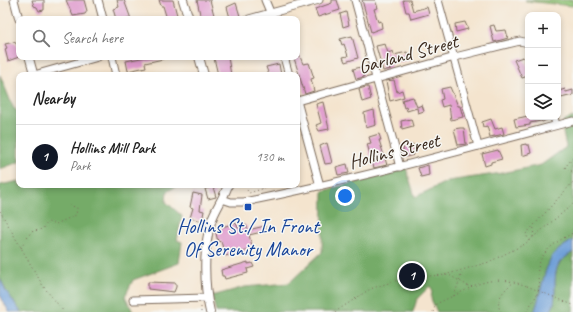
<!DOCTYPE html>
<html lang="en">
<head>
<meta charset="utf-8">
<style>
	:root { --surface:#fff; --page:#f2f2f2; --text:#222; --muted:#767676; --line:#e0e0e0; --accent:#111827 }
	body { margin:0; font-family:Caveat,sans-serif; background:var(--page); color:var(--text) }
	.controls { position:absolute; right:12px; top:12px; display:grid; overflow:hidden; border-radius:8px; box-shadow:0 2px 6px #0003 }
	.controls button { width:36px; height:36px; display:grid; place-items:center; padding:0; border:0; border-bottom:1px solid var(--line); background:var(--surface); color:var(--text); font:20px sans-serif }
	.you { position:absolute; left:345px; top:196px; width:14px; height:14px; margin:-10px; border:3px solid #fff; border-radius:50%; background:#1a73e8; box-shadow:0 0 0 6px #1a73e833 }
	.badge { display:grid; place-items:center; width:26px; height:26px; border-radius:50%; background:var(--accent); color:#fff; font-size:13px; font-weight:700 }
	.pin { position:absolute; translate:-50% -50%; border:2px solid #fff; box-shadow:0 1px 4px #0006 }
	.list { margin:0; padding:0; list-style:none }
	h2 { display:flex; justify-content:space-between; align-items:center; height:52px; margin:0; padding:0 16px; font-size:17px }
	h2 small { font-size:13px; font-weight:400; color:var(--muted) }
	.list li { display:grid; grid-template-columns:26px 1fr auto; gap:12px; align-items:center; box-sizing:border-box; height:64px; padding:0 16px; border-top:1px solid var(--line) }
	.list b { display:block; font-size:15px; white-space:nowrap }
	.list p { margin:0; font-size:13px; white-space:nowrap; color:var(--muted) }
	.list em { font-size:13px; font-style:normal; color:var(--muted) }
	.icon { flex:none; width:22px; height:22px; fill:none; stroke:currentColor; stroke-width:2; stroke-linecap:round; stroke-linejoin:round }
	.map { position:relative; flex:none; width:573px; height:312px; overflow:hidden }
	.search { position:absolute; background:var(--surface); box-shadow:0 2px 6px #0003; left:16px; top:16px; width:284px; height:44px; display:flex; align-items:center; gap:10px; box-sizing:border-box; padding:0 14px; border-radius:8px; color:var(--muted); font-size:15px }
	.panel { position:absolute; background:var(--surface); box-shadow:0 2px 6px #0003; left:16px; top:72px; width:284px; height:116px; border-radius:8px }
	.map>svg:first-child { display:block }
</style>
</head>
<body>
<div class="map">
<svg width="573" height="312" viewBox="0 0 573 312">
	<rect width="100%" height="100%" fill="#f6f6f2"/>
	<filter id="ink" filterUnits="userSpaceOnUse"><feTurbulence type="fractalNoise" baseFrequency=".025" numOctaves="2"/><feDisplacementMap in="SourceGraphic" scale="8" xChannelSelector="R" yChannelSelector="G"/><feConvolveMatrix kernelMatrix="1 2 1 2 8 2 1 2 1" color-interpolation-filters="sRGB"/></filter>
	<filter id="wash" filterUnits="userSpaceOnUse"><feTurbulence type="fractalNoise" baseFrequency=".012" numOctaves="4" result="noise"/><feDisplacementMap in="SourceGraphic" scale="16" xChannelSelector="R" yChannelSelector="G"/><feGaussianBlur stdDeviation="0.9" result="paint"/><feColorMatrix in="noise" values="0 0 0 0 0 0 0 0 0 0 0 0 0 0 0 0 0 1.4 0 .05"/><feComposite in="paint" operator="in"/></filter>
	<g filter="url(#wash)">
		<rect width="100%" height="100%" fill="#f4e4ce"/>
		<polygon fill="#91c677" stroke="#66784a" points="525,0 573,0 573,6 526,1"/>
		<g fill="#74ab68" stroke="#586a43">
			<polygon points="0,75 13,107 19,113 19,162 0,169"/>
			<path d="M573,117V240C567,244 560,248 555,253C544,263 541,297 534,312H437L431,299L432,290L430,286L417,299L413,312H216L212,296L245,287L289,283L322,252L323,191L406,168L415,197L448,181L502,173L541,165L566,147L562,128L564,120Z"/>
			<polygon points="19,181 19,185 178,185 167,192 166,202 182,216 177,240 182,242 179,263 133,280 125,296 133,312 21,312 6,291 0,278 0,185"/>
			<path d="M573,252V312H550C560,300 550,276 560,262C563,259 569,255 573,252Z"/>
		</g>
		<g fill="#6d9ed7" stroke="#54647a">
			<path d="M573,240V252C569,255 563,259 560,262C550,276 560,300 550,312H534C541,297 544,263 555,253C560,248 567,244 573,240Z"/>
			<polygon points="0,278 6,291 21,312 9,312 0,295"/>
		</g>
		<g id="blocks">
			<g fill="#e09bcd">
				<polygon points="32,0 44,0 44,10 39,11 37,7 34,6"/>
				<polygon points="66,0 84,0 87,11 85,14 73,16"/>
				<polygon points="117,0 124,0 131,19 116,19 113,9 119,7"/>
				<polygon points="159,0 173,0 178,19 167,19 163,6 161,6"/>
				<polygon points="197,0 210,0 215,19 201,19"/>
				<polygon points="332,0 337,0 340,10 318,17 315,9 332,3"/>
				<polygon points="362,0 375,0 378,8 374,9 378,22 381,21 382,28 371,32"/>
				<polygon points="403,0 410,0 413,11 427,7 429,14 411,19 409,12 406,12"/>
				<polygon points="236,3 240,16 230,18 227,7"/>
				<polygon points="346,12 349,25 343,27 340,14"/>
				<polygon points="465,22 468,29 456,32 455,24"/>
				<polygon points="494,25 496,31 506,30 508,38 494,42 490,26"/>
				<polygon points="352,36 358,58 345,62 343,57 348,56 344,44 342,45 340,39"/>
				<polygon points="14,42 17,44 19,57 8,61 5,49 7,48 5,44"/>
				<polygon points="385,44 388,53 393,51 394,55 407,52 410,60 399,62 399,59 391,62 391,69 383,71 376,46"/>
				<polygon points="297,49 303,64 309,63 314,78 311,79 314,91 305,94 294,58 297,57"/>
				<polygon points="146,57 163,57 163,59 145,63 146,67 128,71 126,61"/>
				<polygon points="217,57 228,57 231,75 218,75 214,58"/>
				<polygon points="523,57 528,67 528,76 522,78 514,60"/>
				<polygon points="279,64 281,75 269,75 266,67"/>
				<polygon points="361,67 364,77 356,79 353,69"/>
				<polygon points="394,80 397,92 402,90 404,97 390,101 386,81"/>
				<polygon points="366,87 368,87 371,99 362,102 359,89"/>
				<polygon points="450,87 458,106 460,106 463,117 451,120 449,105 442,107 440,100 443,99 441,89"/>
				<polygon points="565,89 566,92 573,90 573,95 561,98 559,91"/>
				<polygon points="413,97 417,107 422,105 424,111 418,113 417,108 407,111 406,107 404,108 402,100"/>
				<polygon points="323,102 329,129 319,131 316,125 321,123 316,104"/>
				<polygon points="374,110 376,125 366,128 364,113"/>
				<polygon points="528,116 549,117 549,119 542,122 541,121 530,123 530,125 516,127 514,119"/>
				<polygon points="411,119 413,126 402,129 401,121"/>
				<polygon points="491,119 495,129 502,127 504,134 490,137 487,126 483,127 482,122"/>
				<polygon points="460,128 464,128 466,144 458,145 454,129"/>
				<polygon points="379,134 381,140 379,140 387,165 374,168 367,144 371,143 369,137"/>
				<polygon points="327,143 332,163 325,164 320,146"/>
				<polygon points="413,144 415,151 413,152 414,155 406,157 403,150 404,147"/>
				<polygon points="526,144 526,145 529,145 531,153 522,156 521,145"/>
				<polygon points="498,150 502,159 491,162 491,164 485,166 482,154"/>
				<polygon points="347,164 349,173 338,175 336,167"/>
				<polygon points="428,165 429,175 421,177 418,168"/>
				<polygon points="213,187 216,197 208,199 205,189"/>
				<polygon points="193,193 202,195 200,210 204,211 202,221 190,218 193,208 190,207"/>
				<polygon points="236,223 238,228 246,225 248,230 265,226 266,231 249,235 253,249 225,256 221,241 218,242 215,229"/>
				<polygon points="248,262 248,264 252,263 254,267 247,269 248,273 225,279 224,276 222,276 221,270"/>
				<polygon points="148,282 176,283 176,287 174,292 148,289"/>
			</g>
		</g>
	</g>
	<g filter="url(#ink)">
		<use href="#blocks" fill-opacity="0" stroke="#7c6b5c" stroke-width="1"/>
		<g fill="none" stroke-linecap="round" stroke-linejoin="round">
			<defs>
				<g id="minor">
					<polyline points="14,0 19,19"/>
					<polyline points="98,0 103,19"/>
					<polyline points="265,0 273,19"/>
					<polyline points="355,0 400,167"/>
					<polyline points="438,0 478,146"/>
					<polyline points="249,19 319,0"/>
					<polyline points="29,57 34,75"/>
					<polyline points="112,57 116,75"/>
					<polyline points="284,57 289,75"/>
					<polyline points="34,75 98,57"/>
					<polyline points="297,101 455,57 520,41 528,43"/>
					<polyline points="297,101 320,186"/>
					<polyline points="554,117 556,125"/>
					<path d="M222,199L231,202H244C355,180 464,150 573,121"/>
					<polyline points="133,300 207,298"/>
				</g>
				<g id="tertiary">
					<polyline points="183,0 189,19"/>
					<polyline points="199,57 204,75"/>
					<path d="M210,312C204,286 203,248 211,222C215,209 224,198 228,185"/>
				</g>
			</defs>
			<use href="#minor" stroke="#7c6b5c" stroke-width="9"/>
			<use href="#tertiary" stroke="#7c6b5c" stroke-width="10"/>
			<g stroke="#7c6b5c" stroke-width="1" stroke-dasharray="1 3" stroke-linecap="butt">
				<polyline points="573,158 565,167 568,171 573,171"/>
				<polyline points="247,190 249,193 265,188"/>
				<polyline points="0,211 43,286 64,312"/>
				<polyline points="533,237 534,227"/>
				<polyline points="529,241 526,234 573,182"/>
				<polyline points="21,248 31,232 42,229 48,222 56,224 76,215 77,208 70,205"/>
				<polyline points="445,275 489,262 525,244 573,204"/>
				<polyline points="454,296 463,270"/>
				<polyline points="201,312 201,305"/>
				<path d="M335,312L370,289L407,277L449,275L470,287C494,278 503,278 527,286"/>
				<polyline points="433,312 436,304 470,288"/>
				<path d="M501,312C494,301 504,289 513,283"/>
				<path d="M527,312C530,303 538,297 539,287C539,281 537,275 538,269C540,251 559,240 573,233"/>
			</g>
			<use href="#minor" stroke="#fff" stroke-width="7"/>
			<use href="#tertiary" stroke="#fff" stroke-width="8"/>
			<polyline stroke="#7c6b5c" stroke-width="1" stroke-dasharray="1 3" stroke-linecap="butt" points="527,286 573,305"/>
		</g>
	</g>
	<rect fill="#1a4fb4" stroke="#f6f6f2" stroke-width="1.5" x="244" y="203" width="8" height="8" rx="2"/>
	<g text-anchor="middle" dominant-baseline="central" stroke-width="3" stroke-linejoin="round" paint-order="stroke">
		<g font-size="20" fill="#3b2a1e" stroke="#f6f6f2">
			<text transform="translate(408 54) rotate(-15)">Garland Street</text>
			<text transform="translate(394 151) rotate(-14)">Hollins Street</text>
		</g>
		<g font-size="20" fill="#164399" stroke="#f6f6f2">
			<text x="248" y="226">Hollins St./ In Front<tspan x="248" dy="23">Of Serenity Manor</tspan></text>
		</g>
	</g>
</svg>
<div class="controls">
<button>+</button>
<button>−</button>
<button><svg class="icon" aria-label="layers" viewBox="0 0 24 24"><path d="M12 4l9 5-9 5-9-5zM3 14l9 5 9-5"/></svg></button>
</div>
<div class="you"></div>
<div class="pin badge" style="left:412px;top:276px">1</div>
<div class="search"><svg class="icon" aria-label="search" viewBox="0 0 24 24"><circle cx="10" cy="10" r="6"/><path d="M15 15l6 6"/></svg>Search here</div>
<section class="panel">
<h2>Nearby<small></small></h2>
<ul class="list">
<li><span class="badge">1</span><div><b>Hollins Mill Park</b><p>Park</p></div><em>130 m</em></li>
</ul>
</section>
</div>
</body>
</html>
